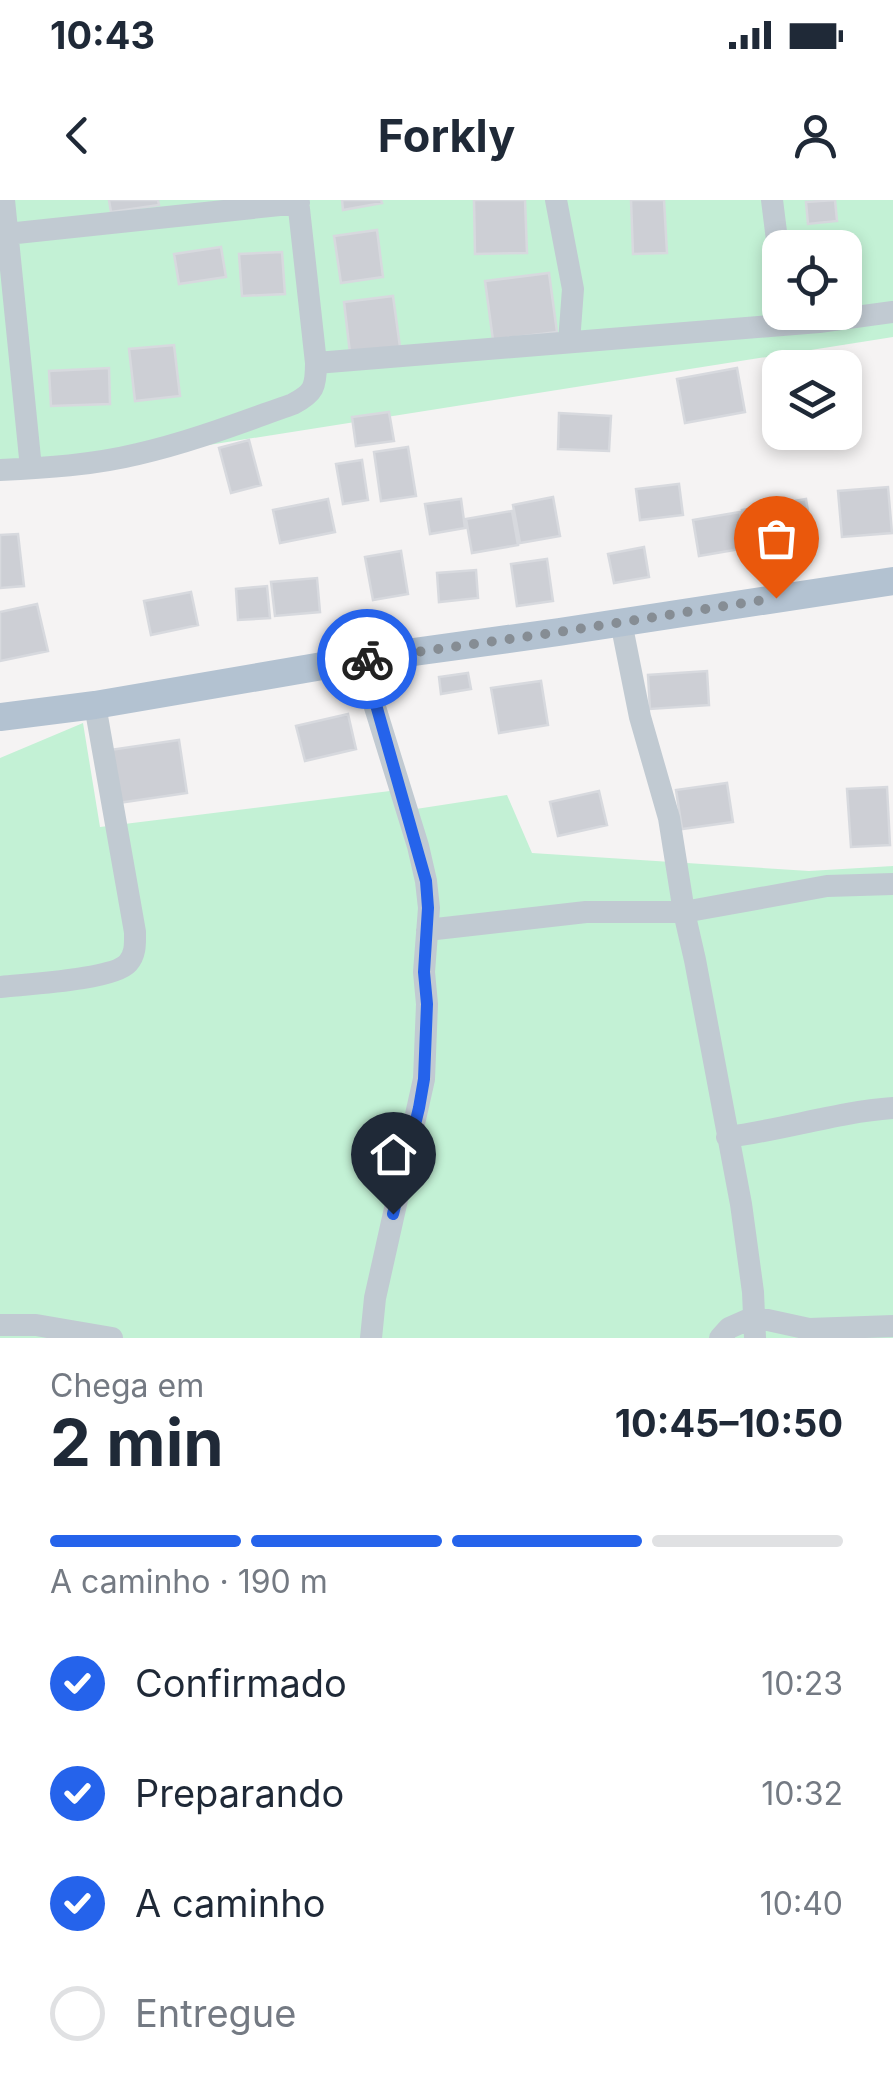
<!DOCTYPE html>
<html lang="pt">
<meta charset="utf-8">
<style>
body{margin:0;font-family:Inter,sans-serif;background:#f6f6f7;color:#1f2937;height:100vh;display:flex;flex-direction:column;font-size:38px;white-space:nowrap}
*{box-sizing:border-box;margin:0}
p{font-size:32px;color:#747a83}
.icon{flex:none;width:55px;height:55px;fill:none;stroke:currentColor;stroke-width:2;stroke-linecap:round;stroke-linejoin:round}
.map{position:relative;height:1138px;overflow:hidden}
.details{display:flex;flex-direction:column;background:#fff;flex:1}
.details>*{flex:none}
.tools{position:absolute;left:762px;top:30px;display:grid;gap:20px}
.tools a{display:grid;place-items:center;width:100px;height:100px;border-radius:20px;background:#fff;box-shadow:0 5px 15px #0003;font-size:50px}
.pin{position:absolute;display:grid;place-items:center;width:85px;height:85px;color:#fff;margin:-102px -42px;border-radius:50% 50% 50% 0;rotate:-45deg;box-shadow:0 0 10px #0007}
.pin .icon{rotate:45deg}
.courier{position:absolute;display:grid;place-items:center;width:100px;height:100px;margin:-50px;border:8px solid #2563eb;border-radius:50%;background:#fff;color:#222;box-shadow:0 2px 12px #0007}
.summary em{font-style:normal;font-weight:700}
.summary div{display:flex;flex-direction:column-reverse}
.summary{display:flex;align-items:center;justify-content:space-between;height:170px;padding:0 50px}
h1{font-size:65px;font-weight:700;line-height:75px}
.bar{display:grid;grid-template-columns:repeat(4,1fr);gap:15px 10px;align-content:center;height:120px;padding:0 50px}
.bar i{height:12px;border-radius:8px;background:#e0e1e3}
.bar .current{background:#2563eb}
.bar p{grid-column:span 4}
ol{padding:0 50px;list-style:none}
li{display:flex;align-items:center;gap:30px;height:110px}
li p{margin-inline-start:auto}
li .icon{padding:10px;border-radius:50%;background:#2563eb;color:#fff;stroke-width:4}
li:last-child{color:#747a83}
li i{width:55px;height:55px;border:5px solid #e0e1e3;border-radius:50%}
.status{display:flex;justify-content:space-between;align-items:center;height:70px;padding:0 50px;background:#fff;direction:ltr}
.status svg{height:28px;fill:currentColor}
header{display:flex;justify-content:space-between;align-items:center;height:130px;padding:0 50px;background:#fff;font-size:45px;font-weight:700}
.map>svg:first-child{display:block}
</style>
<div class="status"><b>10:43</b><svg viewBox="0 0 49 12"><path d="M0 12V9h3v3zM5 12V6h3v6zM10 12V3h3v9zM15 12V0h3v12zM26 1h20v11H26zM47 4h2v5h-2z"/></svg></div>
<header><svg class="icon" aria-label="back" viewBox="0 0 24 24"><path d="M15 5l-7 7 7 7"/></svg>Forkly<svg class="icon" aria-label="person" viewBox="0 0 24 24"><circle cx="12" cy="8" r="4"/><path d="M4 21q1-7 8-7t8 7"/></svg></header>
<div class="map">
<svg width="893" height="1138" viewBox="0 0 893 1138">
<rect width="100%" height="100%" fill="#f5f3f3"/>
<path fill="#c3f1d5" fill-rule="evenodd" d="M0,0H893V137L0,278ZM780,48H845V112H780Z
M83,523L100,627L398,590L403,611L507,595L532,653L809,671L893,666V1138H0V558Z"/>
<path fill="#cdcfd5" stroke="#d7d9de" stroke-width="2.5" d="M109,0H158L159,5L111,12Z
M342,0H381L382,3L343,10Z
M474,0H525L527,53L475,54Z
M631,0H664L667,53L633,54Z
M835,0L837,21L808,24L806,2Z
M377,30L383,77L341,83L334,36Z
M221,47L226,77L179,84L174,54Z
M282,52L285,94L242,96L239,54Z
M849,68L856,113L845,112V69Z
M549,73L557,132L493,140L485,81Z
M393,96L400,147L350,153L344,102Z
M174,145L180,196L135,201L129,149Z
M109,168L110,204L51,206L49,171Z
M737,168L745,212L685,223L677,179Z
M389,212L394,241L356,246L352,217Z
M559,213L611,216L609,251L558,249Z
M249,240L261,285L231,293L219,248Z
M408,247L416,296L381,301L374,252Z
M362,260L368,300L343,304L336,264Z
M679,284L683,315L640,320L636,289Z
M888,287L892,333L842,337L838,291Z
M553,297L560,336L520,343L513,305Z
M328,299L335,332L280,343L273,310Z
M461,299L465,328L430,334L425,304Z
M806,299L812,336L749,347L742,310Z
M512,311L518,345L472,353L466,319Z
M740,312L746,348L699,356L693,320Z
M18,334L24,386L0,388V335Z
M644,347L649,377L614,383L608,354Z
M401,351L408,394L373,400L365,357Z
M547,359L553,401L517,406L511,364Z
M476,370L478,398L439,402L437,373Z
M317,378L320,412L275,416L271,382Z
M267,386L270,418L238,420L236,389Z
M191,392L198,425L151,435L144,401Z
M37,404L48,451L0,461V412Z
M707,471L709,505L650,509L648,475Z
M468,473L471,489L441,494L439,477Z
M541,481L548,525L499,533L491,488Z
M348,514L356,549L305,561L296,526Z
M179,540L187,593L118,603L110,550Z
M727,583L733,622L682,629L676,590Z
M887,587L890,645L851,647L847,589Z
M599,591L607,625L558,636L550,602Z"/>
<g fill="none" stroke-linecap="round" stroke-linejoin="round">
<path stroke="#c1cad2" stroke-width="22" d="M4,0L31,268
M556,0L573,89L569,142
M772,0L780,64
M7,34L299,3
M316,163L819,122L893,112
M0,270C46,268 93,265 138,254C191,242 242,222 293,204C314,193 316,187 316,163L298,0
M621,422L640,517L669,618L684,712L695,760L741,1004L753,1092L755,1138
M363,459L374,504L418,646L426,681L429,708L424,772L427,804L424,879L375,1098L371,1138
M427,730L586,712H684L827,686L893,684
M0,787C26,784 113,780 128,763C136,754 135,743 135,732L95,505
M727,937C783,930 837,912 893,908
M0,1125H36L112,1138
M720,1138L729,1128L754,1117L809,1129L893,1126"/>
<path stroke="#b3c2d1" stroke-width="28" d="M0,517L95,505L363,459L559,432L893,381"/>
</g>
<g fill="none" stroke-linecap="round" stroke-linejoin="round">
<path stroke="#868d94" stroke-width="10" stroke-dasharray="0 18" d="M367,459L559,432L776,398"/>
<path stroke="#2563eb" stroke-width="12" d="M367,459H363L426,681L428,708L424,772L427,804L424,879L419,908L393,1014"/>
</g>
</svg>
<div class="tools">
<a><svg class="icon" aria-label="locate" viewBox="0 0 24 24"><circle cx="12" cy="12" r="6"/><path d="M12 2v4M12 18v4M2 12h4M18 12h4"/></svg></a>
<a><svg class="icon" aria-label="layers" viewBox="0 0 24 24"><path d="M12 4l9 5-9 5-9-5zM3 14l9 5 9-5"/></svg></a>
</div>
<div class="pin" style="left:776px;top:398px;background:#ea580c"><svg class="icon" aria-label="bag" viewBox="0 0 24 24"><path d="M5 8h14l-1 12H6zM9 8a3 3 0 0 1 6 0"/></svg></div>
<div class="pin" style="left:393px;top:1014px;background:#1f2937"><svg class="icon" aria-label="home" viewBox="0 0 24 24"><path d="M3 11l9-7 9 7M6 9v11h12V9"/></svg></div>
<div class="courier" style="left:367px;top:459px"><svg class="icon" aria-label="bike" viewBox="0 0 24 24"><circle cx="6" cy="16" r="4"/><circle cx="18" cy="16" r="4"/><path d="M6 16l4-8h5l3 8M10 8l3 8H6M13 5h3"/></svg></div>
</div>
<section class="details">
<div class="summary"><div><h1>2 min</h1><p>Chega em</p></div><em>10:45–10:50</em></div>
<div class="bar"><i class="current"></i><i class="current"></i><i class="current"></i><i></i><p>A caminho · 190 m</p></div>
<ol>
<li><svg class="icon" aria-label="check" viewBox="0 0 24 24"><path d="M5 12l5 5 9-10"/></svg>Confirmado<p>10:23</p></li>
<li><svg class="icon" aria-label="check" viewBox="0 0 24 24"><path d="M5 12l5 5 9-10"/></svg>Preparando<p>10:32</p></li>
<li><svg class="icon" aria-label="check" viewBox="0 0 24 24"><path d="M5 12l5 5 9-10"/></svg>A caminho<p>10:40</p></li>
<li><i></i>Entregue</li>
</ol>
</section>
